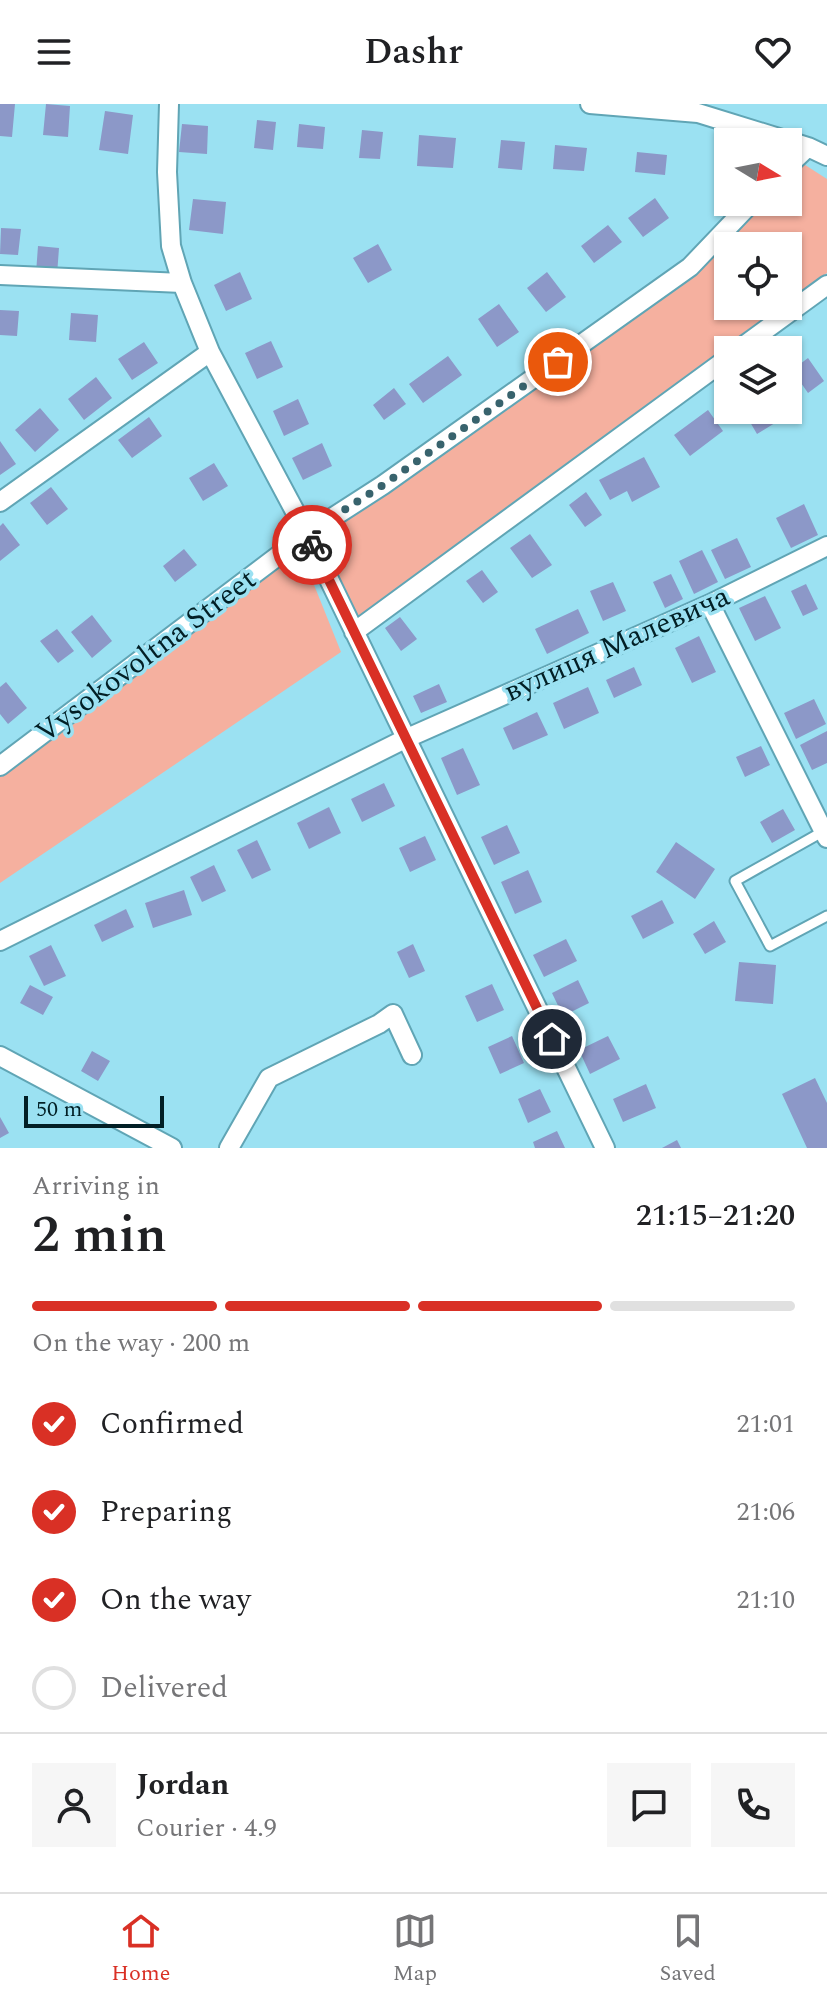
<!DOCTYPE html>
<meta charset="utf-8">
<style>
body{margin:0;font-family:Spectral,serif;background:#f6f6f6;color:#202124;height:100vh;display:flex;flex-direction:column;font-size:30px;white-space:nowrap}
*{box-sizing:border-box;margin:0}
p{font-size:26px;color:#757577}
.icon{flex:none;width:44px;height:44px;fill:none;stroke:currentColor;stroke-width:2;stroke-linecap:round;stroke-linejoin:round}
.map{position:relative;height:1044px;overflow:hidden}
.drawer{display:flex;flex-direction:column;background:#fff;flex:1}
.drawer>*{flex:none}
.needle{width:52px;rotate:100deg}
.fabs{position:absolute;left:714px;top:24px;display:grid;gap:16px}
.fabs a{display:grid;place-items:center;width:88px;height:88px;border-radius:0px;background:#fff;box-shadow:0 2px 6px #0004;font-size:40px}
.scale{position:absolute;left:24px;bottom:20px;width:140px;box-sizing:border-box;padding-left:8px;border:4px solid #021f25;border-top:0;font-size:22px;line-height:28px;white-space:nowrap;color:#021f25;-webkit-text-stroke:6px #9be1f2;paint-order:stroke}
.pin{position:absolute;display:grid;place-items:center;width:68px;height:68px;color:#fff;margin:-34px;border:4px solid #fff;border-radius:50%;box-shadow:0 2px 8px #0007}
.courier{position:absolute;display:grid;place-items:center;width:80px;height:80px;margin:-40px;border:6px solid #d93025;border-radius:50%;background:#fff;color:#222;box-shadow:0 2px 10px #0007}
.head em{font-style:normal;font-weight:600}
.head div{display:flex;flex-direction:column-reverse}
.head{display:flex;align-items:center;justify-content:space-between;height:136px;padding:0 32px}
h1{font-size:52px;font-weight:600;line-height:60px}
.bar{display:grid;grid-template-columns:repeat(4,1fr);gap:12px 8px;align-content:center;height:96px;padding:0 32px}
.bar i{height:10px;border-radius:6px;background:#e0e0e0}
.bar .active{background:#d93025}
.bar p{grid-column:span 4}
.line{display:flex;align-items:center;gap:20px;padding:0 32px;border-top:2px solid #e0e0e0}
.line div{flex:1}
.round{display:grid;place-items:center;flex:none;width:84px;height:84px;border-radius:0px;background:#f6f6f6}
ol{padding:0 32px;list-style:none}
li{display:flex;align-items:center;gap:24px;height:88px}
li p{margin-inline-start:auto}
li .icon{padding:8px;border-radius:50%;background:#d93025;color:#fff;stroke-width:4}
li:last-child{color:#757577}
li i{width:44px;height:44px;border:4px solid #e0e0e0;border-radius:50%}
header{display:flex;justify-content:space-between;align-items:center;height:104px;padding:0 32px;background:#fff;font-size:36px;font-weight:600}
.menu{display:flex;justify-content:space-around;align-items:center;height:112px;border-top:2px solid #e0e0e0;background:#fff;font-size:22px;color:#757577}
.menu a{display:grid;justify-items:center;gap:4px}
.menu .active{color:#d93025}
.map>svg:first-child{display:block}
</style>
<header><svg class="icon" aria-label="menu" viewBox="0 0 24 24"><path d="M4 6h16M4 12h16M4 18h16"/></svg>Dashr<svg class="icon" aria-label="heart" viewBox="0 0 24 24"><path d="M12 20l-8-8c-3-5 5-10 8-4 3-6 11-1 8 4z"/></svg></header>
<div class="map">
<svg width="827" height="1044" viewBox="0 0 827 1044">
<rect width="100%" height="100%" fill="#9be1f2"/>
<path fill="#f5b09f" d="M802,59L827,75V169L788,198V142H728V202H783L356,515L320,431L695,169L764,98H788V73Z
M300,446L341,548L0,779V671Z"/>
<path fill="#8c98c8" d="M0,0H15L12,33L0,32Z
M46,0L70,2L68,33L43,31Z
M105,7L133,11L128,50L99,46Z
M257,16L276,18L273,46L254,44Z
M182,20L208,22L207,50L179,48Z
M299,20L325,23L323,45L297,43Z
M362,26L383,28L380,55L359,54Z
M419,31L456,34L453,64L417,62Z
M501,36L525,38L522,66L498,64Z
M555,41L587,44L584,67L553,65Z
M637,48L667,51L665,71L635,68Z
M655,94L669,114L643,133L628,114Z
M193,95L226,98L223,130L189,126Z
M608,121L622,138L594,159L581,142Z
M1,124L21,125L18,151L0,150Z
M378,140L392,166L368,179L353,154Z
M38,142L59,144L57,171L36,169Z
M240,168L252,195L226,207L214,181Z
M547,168L566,193L546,208L527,184Z
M499,200L519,228L497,243L478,215Z
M0,206L19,207L17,232L0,231Z
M71,209L98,211L96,238L69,236Z
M271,237L283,263L257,275L245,249Z
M144,238L158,259L132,276L118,255Z
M448,252L462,271L423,299L409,280Z
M808,254L824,277L808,289L792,266Z
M96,273L112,294L84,316L68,295Z
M394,284L406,300L384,316L373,301Z
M298,295L309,320L284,332L273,307Z
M40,304L59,326L35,348L15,326Z
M708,306L723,327L690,352L674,331Z
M743,306H778L783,314L757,330Z
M149,313L162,332L132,354L118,336Z
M0,337L16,360L0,371Z
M322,339L332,362L303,376L292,354Z
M644,353L660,383L632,398L627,387L610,396L599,376Z
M214,359L228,382L203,397L189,374Z
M51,383L68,405L47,421L30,399Z
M586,388L602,411L585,423L569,401Z
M804,400L818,431L791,444L776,414Z
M3,419L20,441L0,457V422Z
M530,430L552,461L532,474L510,444Z
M737,434L751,463L725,475L711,446Z
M184,445L197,461L175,478L163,462Z
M702,446L718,478L694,490L679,457Z
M482,466L498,488L483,499L466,477Z
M671,470L683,495L665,504L653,478Z
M613,478L626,507L603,517L590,487Z
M806,480L818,505L803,512L791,487Z
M765,492L781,524L755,537L739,504Z
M578,505L589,529L547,550L535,525Z
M92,511L112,537L92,554L71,528Z
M400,513L417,535L401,547L385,524Z
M57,525L74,547L58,559L40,537Z
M699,532L716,568L692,579L675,544Z
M634,563L642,581L614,594L606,576Z
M6,578L27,604L8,620L0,610V583Z
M439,580L447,598L421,609L413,592Z
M588,583L599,609L564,625L553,599Z
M814,595L826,620L796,635L784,609Z
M537,608L548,631L513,646L503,624Z
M827,627V659L812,666L800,641Z
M761,642L770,661L745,673L736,653Z
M463,644L480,681L457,691L441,654Z
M384,679L395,702L362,718L351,695Z
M329,703L341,729L309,745L297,719Z
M783,705L795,726L772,739L760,718Z
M507,721L520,749L494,761L481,733Z
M425,732L436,756L410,768L399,744Z
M257,736L271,766L252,775L237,746Z
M676,738L715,765L695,795L656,768Z
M214,761L226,787L202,798L190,773Z
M528,766L542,798L515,810L501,778Z
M184,786L192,811L153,824L145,799Z
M662,796L674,819L643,835L631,812Z
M126,805L134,823L102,838L94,821Z
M714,817L726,838L705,850L693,830Z
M566,835L577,857L544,873L533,851Z
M413,840L425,867L409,874L397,848Z
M51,841L66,872L44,882L29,852Z
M739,858L776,861L773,900L735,897Z
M578,876L589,899L563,912L552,889Z
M492,880L504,906L477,918L465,892Z
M30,881L53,893L43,911L20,899Z
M512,932L524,959L500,970L488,943Z
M608,932L620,955L590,970L579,946Z
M92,947L110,957L98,977L81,967Z
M815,974L827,999V1044H807L782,990Z
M646,980L656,1004L623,1018L613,995Z
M540,985L551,1008L528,1019L518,995Z
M0,1013L9,1029L0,1034Z
M557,1027L565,1044H535L533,1038Z
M677,1036L681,1044H662Z"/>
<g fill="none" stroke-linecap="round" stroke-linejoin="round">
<g stroke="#60a5b5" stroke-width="13">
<path id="lane" d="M824,727L735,777L770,842L827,812"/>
</g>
<g stroke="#60a5b5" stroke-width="22">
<path id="street" d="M169,0L167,68L171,142L182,179L210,248L307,430L605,1044
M590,0L698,9L808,43L827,52
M788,62L808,43
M0,171L182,179
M738,246L827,181
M0,398L210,248
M710,500L827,734
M354,528L728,254
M0,662L307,430L383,381L690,163L752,98
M0,837L405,635L710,500L827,442
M0,952L172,1044
M229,1044L269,974L379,920L393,910L412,951"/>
</g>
<use href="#lane" stroke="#fff" stroke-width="9"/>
<use href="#street" stroke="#fff" stroke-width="18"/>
</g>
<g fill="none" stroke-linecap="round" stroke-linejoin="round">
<path stroke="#38636d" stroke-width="8" stroke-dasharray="0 14.4" d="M312,441L307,430L383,381L558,258"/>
<path stroke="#d93025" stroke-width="10" d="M312,441L552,935"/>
</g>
<g text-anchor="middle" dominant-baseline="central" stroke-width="7" stroke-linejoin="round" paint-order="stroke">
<g font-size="30" fill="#021f25" stroke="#9be1f2">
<text transform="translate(617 540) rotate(-24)">вулиця Малевича</text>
<text transform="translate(146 552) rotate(-37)">Vysokovoltna Street</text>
</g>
</g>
</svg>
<div class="fabs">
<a><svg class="needle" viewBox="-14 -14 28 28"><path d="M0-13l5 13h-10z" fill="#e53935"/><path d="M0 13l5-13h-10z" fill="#757577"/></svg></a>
<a><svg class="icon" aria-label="locate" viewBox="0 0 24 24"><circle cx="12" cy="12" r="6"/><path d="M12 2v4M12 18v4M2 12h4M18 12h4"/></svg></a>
<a><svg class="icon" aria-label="layers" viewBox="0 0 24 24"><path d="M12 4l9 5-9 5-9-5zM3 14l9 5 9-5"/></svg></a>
</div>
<div class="scale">50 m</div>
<div class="pin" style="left:558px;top:258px;background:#ea580c"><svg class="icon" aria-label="bag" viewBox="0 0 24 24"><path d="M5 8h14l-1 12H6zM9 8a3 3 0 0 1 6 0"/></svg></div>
<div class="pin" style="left:552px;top:935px;background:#1f2937"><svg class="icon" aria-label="home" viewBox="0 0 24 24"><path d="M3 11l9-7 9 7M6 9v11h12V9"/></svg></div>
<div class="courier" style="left:312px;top:441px"><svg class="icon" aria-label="bike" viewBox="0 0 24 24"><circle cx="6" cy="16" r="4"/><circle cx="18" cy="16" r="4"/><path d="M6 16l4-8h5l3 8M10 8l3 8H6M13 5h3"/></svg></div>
</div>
<section class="drawer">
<div class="head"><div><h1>2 min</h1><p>Arriving in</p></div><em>21:15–21:20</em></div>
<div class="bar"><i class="active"></i><i class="active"></i><i class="active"></i><i></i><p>On the way · 200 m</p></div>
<ol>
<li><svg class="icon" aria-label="check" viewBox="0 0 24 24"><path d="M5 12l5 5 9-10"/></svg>Confirmed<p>21:01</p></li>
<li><svg class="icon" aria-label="check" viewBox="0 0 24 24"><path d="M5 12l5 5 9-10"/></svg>Preparing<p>21:06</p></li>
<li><svg class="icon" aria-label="check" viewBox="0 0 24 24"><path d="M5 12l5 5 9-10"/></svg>On the way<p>21:10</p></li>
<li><i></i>Delivered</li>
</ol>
<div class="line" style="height:144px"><a class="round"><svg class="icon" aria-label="person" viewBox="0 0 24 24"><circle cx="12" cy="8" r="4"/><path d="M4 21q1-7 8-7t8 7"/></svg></a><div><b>Jordan</b><p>Courier · 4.9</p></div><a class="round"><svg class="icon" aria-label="chat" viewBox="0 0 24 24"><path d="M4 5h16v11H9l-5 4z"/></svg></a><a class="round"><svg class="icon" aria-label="phone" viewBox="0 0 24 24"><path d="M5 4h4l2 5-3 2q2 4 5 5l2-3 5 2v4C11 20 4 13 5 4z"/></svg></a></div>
</section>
<nav class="menu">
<a class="active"><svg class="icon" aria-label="home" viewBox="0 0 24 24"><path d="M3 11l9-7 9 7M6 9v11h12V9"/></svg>Home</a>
<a><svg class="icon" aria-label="map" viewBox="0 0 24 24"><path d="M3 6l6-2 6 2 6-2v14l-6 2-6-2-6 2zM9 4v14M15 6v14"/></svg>Map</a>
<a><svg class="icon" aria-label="saved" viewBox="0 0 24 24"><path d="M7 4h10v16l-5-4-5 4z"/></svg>Saved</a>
</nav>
